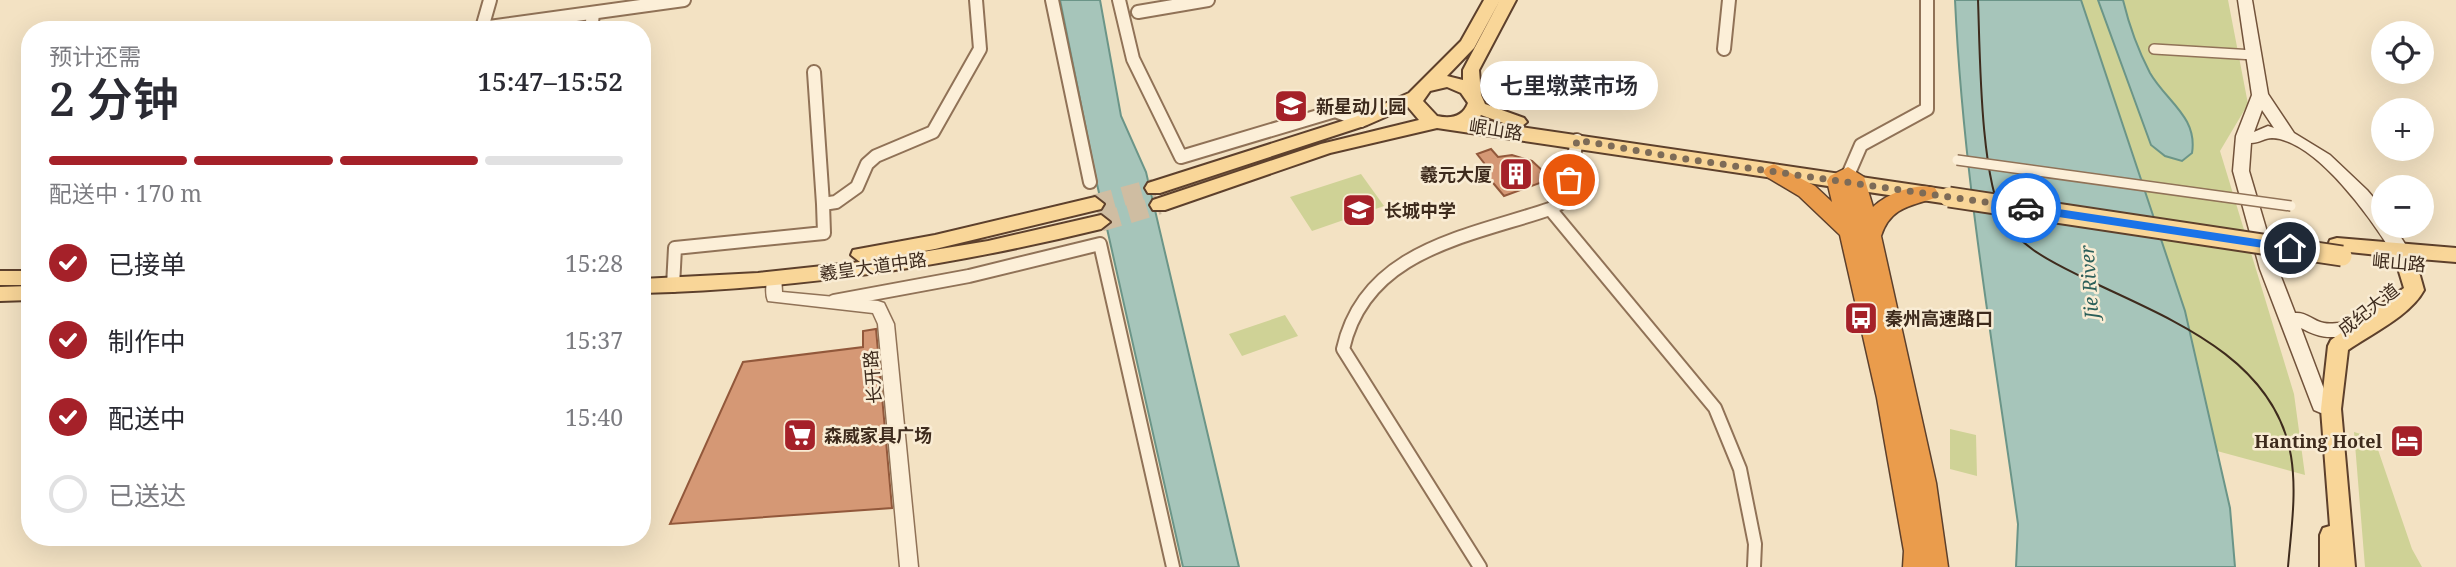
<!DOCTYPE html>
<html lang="zh">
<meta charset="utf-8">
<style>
body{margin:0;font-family:"Noto Serif","Noto Sans SC",serif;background:#f2f2f3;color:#2b2b33;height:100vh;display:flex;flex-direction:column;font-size:26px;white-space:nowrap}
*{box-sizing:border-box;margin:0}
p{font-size:23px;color:#7c7c81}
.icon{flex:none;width:38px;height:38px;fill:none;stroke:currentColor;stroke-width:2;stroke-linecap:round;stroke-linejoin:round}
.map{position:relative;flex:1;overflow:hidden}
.side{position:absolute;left:21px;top:21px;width:630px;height:525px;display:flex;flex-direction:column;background:#fff;border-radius:28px;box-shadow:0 7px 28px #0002}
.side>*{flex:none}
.fabs{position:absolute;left:2371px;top:21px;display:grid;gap:14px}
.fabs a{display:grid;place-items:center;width:63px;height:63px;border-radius:50%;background:#fff;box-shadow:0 7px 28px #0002;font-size:35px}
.pin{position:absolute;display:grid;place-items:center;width:60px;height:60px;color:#fff;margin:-30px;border:4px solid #fff;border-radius:50%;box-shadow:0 2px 7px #0007}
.courier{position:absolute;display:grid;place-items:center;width:70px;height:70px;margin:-35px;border:5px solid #1a73e8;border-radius:50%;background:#fff;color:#222;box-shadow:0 2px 9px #0007}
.bubble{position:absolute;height:49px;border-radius:24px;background:#fff;box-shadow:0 7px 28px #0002;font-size:23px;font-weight:600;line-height:49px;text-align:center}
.summary em{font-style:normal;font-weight:600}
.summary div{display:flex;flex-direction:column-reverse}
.summary{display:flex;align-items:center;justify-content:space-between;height:119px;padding:0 28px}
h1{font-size:46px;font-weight:600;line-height:52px}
.bar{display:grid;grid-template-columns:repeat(4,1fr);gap:10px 7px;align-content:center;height:84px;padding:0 28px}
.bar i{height:9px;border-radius:5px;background:#e1e1e2}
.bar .on{background:#a52129}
.bar p{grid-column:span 4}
ol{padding:0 28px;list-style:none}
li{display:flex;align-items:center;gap:21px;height:77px}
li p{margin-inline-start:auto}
li .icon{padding:7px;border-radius:50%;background:#a52129;color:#fff;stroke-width:4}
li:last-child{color:#7c7c81}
li i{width:38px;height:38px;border:4px solid #e1e1e2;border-radius:50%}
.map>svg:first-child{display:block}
</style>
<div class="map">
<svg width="2456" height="567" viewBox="0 0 2456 567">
<rect width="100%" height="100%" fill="#f3e2c3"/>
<path fill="#cfd296" d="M2081,0H2228L2248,104L2220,151L2294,394L2305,475L2217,451L2185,311Z
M1361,174L1384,206L1312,231L1290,197Z
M1285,315L1298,336L1242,356L1229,334Z
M1950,429L1976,435L1977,476L1950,469Z
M2354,432L2374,438L2412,549L2422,567H2365Z"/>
<path fill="#a6c5ba" stroke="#6b9588" stroke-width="2" d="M1060,0H1100L1121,116L1146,172L1239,567H1183L1097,184Z
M1955,0H2081L2185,311L2230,508L2235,567H2016L2018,524C1994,350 1963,176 1955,0Z
M2098,0H2123C2129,25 2138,50 2150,73C2166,101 2198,117 2192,153L2182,161L2165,156L2151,145Z"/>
<path fill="#d59875" stroke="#92583b" stroke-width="2" d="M1491,149L1498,157L1512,155L1532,161L1544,172L1548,180L1504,196L1488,177L1484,163L1477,154Z
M876,329L892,508L670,524L743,362L863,347V331Z"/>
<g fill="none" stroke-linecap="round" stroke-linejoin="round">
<path stroke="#cfbda2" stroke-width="19" stroke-dasharray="19 10" stroke-linecap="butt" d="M1095,204L1154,188
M1101,222L1159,205"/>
<g stroke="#907257" stroke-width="12">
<path id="pedestrian" d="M2154,49L2254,55"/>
</g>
<g stroke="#907257" stroke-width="16">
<path id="minor" d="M490,0L482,28L684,0
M1052,0L1090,182
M1119,0L1133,59L1181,157L1335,111L1361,121
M1138,12L1208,0
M591,30L593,14
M1724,49L1729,0
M814,72L823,204
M1848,175L1861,145L1927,109V0
M1550,209L1715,408L1740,469L1755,544L1754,567
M673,286L675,248L824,233L823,204L836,202L857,187L867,164L876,156L933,132L980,49L976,0
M834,301L969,276L1100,244L1173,567
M1480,567L1343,349C1365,250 1467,237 1550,209L1566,200L1577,140"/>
</g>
<g stroke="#907257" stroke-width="3">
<path id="tertiary" d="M775,273L781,275L782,292L878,301L884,303L894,324L918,567H900L878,324L873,313L768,301C765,294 766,282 769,275Z"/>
</g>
<g stroke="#72533b" stroke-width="3">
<path id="secondary" d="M2238,0H2252L2268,94L2294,133L2330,155L2367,190L2384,210V226H2394L2410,252L2407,257H2395C2374,222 2317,140 2272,138C2265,138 2259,143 2251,143L2249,171L2278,269L2295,313C2307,312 2313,321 2324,323C2333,325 2340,321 2349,324L2352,329L2349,334C2330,340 2318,337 2301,328L2330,405L2328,410L2321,413L2314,410L2312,405L2260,269L2233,171L2236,136L2252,95ZM2262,110L2274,128L2268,126L2254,132Z"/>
</g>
<g stroke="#5d402c" stroke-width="4">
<path id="primary" d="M1484,0H1500L1474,48L1447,76L1463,80V70L1500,0H1516L1479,70L1481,95L1485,104L1524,118L1527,122L1521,127L1949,190L1958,197L1949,204L1437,128L1330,153L1165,210H1153L1150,205L1153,200L1321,144L1419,120L1408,107L1367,125L1160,193H1148L1145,188L1148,183L1355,117L1409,93L1461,41ZM1447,87L1461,93L1468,103C1463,117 1451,119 1437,116L1423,101L1430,91ZM1481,115L1509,125L1477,120Z
M1095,197L1104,204L1101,209L935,249L863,262L988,241L1101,215L1110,222L1101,229C950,266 798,289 642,293V279L758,273L860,262L851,255L853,250L935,235Z
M2337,238L2456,248V262L2408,258L2417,265L2424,290C2410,316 2371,334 2348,350L2341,409L2355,567H2320V535L2323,528L2330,526L2321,409L2328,346L2331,340L2404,288L2397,265L2407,258L2330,250L2328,245L2330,240Z
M0,271H30V285H0Z
M30,286V300L0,301V287Z"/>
</g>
<g stroke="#5d402c" stroke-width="3">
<path id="motorway" d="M1774,164L1815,186L1832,202L1827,181L1830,176L1848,167L1864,177L1873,207C1886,194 1916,182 1935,188L1938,193L1935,198C1909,206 1890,208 1881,236L1936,483L1948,567H1903L1904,551L1877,398L1840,235L1799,196L1767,177L1763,172L1767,167Z"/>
</g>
<use href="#pedestrian" stroke="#fcefd8" stroke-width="9"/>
<use href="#minor" stroke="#fcefd8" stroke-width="12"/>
<use href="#tertiary" fill="#fcefd8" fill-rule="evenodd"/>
<use href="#secondary" fill="#fcefd8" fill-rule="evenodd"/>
<use href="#primary" fill="#f9d698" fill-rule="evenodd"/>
<use href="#motorway" fill="#ea9c4c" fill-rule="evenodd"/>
<path stroke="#3e2b1d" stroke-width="2" d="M1978,0C1980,51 1980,178 2004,219C2020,248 2056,264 2084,278C2164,317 2274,355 2291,456C2297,493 2291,531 2288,567"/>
<g stroke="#907257" stroke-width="12" stroke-linecap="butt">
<path id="pedestrian-bridge" d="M1957,160L2291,206"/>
</g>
<g stroke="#5d402c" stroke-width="23" stroke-linecap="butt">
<path id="primary-bridge" d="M1949,197L2342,256"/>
</g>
<use href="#pedestrian-bridge" stroke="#fcefd8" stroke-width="9"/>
<use href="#primary-bridge" stroke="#f9d698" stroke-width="19"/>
</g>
<path fill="#1a73e8" d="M2026,204L2290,244L2295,248L2290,252L2026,212L2021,208Z"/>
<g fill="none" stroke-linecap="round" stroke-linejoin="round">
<path stroke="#7d6b57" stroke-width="7" stroke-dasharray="0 12.6" d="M1569,180L1577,140L1679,158L2026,208"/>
</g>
<defs>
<g id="school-square" transform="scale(1.75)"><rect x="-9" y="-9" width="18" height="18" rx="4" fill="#a52129" stroke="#f9ecd4"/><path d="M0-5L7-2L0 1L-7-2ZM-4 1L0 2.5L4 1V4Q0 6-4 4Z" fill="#fff"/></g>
<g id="building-square" transform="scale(1.75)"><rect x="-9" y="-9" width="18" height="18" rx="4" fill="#a52129" stroke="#f9ecd4"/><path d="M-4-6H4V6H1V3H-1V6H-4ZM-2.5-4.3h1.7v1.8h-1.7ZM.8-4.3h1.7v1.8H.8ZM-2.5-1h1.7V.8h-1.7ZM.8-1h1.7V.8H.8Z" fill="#fff"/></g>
<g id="bus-square" transform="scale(1.75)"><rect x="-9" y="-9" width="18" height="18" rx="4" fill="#a52129" stroke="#f9ecd4"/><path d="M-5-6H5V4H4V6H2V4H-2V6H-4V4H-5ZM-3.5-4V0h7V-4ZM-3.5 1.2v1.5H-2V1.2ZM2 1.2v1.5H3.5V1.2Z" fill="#fff"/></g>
<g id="supermarket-square" transform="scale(1.75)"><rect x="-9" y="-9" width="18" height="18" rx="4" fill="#a52129" stroke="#f9ecd4"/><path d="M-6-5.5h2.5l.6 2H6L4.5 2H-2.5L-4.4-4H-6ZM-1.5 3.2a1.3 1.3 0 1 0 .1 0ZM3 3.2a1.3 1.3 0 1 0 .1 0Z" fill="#fff"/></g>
<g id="hotel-square" transform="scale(1.75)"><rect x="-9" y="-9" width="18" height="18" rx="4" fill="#a52129" stroke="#f9ecd4"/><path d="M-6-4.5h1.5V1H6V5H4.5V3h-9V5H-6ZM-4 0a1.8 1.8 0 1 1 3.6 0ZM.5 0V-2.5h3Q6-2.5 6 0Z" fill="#fff"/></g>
</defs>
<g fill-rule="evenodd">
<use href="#school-square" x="1291" y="106"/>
<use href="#building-square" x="1516" y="174"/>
<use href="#school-square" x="1359" y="210"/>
<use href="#bus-square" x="1861" y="318"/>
<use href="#supermarket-square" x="800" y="435"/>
<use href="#hotel-square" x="2407" y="441"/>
</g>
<g text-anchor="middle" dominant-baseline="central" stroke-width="5" stroke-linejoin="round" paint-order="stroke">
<g font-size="18" font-weight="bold" fill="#3e2b1d" stroke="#f9ecd4" text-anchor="start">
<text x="1316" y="106">新星动儿园</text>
<text x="1492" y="174" text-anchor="end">羲元大厦</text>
<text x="1384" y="210">长城中学</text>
<text x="1885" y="318">秦州高速路口</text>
<text x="824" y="435">森威家具广场</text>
<text x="2382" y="441" text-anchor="end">Hanting Hotel</text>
</g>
<g font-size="18" fill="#3e2b1d" stroke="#f9ecd4">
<text transform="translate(1496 129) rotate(9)">岷山路</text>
<text transform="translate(2399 262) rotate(5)">岷山路</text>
<text transform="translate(873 266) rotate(-8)">羲皇大道中路</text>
<text transform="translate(2368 309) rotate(-38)">成纪大道</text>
<text transform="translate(872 377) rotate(-95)">长开路</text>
</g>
<g font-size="19" font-style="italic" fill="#2b5f59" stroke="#f9ecd4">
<text transform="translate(2089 282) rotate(-94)">Jie River</text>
</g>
</g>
</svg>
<div class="fabs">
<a><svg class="icon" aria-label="locate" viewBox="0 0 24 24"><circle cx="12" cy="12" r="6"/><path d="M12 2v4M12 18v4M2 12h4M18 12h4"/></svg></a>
<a>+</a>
<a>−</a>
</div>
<div class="pin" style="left:1569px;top:180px;background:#ea580c"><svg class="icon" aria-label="bag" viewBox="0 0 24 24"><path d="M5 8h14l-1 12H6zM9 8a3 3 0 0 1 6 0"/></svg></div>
<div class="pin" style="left:2290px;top:248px;background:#1f2937"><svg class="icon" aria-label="home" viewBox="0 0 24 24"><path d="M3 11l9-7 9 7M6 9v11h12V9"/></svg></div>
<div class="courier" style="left:2026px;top:208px"><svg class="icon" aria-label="car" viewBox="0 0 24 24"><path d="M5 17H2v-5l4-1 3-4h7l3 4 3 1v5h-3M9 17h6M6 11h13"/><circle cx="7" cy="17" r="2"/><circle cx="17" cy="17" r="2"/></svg></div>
<div class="bubble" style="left:1480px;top:61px;width:178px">七里墩菜市场</div>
<section class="side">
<div class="summary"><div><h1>2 分钟</h1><p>预计还需</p></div><em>15:47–15:52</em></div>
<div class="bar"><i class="on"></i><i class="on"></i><i class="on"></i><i></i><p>配送中 · 170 m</p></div>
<ol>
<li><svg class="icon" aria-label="check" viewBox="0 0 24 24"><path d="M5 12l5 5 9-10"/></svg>已接单<p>15:28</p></li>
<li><svg class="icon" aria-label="check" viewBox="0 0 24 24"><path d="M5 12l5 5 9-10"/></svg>制作中<p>15:37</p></li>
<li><svg class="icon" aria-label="check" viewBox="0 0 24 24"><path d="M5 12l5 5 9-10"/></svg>配送中<p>15:40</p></li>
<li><i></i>已送达</li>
</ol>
</section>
</div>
